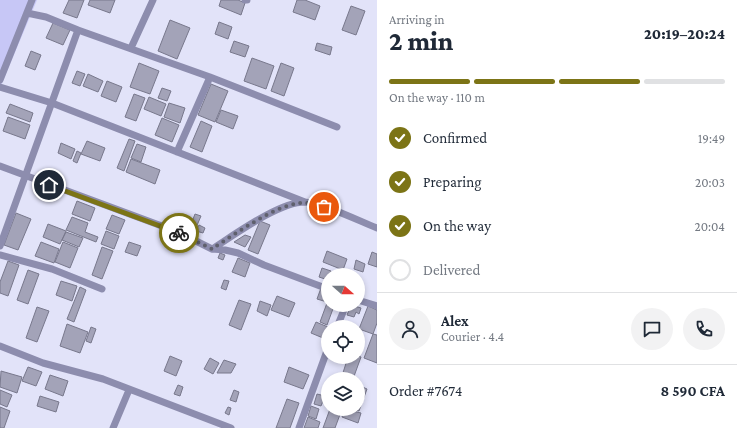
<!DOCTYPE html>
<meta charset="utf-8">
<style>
body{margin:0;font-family:"Crimson Pro",serif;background:#f2f2f3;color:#1f2937;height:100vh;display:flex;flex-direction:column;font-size:15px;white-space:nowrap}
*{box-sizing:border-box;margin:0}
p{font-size:13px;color:#747a83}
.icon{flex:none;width:22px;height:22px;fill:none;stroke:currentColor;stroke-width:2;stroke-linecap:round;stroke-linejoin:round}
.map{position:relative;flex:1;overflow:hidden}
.side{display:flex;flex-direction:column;background:#fff;width:360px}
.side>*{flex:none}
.needle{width:26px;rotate:111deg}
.controls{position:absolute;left:321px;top:268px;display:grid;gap:8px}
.controls a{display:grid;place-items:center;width:44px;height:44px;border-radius:50%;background:#fff;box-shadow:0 2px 6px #0003;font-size:20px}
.pin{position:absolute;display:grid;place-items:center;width:34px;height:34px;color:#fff;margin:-17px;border:2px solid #fff;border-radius:50%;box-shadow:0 1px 4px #0007}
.courier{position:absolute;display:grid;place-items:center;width:40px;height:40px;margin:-20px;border:3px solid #7c7416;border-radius:50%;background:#fff;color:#222;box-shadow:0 1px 5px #0007}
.headline em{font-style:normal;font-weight:800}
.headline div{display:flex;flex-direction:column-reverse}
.headline{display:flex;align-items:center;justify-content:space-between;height:68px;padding:0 12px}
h1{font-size:26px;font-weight:800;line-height:30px}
.bar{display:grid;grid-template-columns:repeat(4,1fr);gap:6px 4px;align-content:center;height:48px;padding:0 12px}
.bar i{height:5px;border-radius:3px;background:#e0e1e3}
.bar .current{background:#7c7416}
.bar p{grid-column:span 4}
.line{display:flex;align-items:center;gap:10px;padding:0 12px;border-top:1px solid #e0e1e3}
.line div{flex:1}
.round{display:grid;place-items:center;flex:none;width:42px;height:42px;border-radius:21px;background:#f2f2f3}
ol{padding:0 12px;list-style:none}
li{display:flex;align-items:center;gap:12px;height:44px}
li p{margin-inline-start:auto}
li .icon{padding:4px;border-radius:50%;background:#7c7416;color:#fff;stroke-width:4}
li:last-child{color:#747a83}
li i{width:22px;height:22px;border:2px solid #e0e1e3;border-radius:50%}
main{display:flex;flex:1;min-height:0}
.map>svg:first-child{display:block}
</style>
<main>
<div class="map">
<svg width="377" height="428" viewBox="0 0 377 428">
<rect width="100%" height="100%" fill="#e2e3f9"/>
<path fill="#c7c7f6" d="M0,0H37L0,88Z"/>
<path fill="#a3a3b8" stroke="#78788c" d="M69,0H84L77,18L63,13Z
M90,0H115L110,13L88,5Z
M221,0H238L245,3L241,15L219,6Z
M297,0H305L320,6L315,20L293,12Z
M351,6L365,11L356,35L342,30Z
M170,20L190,28L177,59L158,51Z
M219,22L232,27L228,39L215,34Z
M53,23L70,30L63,45L46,38Z
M234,41L249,46L245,57L230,52Z
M317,43L332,47L330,55L315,50Z
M31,51L41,55L35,70L25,66Z
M252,58L274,66L266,89L244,81Z
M139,63L159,71L150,94L130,87Z
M281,63L294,68L284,96L271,91Z
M77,71L85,74L80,86L72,83Z
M88,74L103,81L98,92L83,86Z
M107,81L122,87L116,102L101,96Z
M211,84L228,91L215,122L198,115Z
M162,88L171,91L167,101L158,98Z
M134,94L145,98L136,121L125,117Z
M149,97L166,104L161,116L144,109Z
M169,103L185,108L180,123L164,117Z
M10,104L33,113L30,122L6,113Z
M221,110L238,116L233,129L216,122Z
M8,117L30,125L25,139L3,131Z
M162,118L179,125L172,142L155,135Z
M201,121L212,126L202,152L190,147Z
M129,139L135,141L124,171L117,168Z
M87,141L105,148L100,161L81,154Z
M61,143L75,149L71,159L58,153Z
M137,144L146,147L141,162L131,158Z
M77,151L81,153L77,163L73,161Z
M131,159L160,170L155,184L126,172Z
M77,201L95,208L90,221L72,214Z
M16,213L31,219L18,250L4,245Z
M195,214L201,216L195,230L190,227Z
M112,215L125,220L119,234L106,229Z
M72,217L88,223L85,232L98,237L96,242L66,230Z
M260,221L270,225L258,254L248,250Z
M48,224L66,231L60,244L43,237Z
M199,225L205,228L203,233L196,231Z
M106,231L119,236L114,249L101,244Z
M66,232L83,238L79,247L62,240Z
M245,235L251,237L245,247L234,242Z
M41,242L59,249L54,263L35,256Z
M63,242L78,248L70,268L55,262Z
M129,242L141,246L137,256L125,252Z
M102,247L113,251L102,279L92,275Z
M327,251L347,259L343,270L323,262Z
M372,252L377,254V267L368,264Z
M220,253L225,255L223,260L218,258Z
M238,258L250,263L245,277L232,272Z
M356,260L365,264L363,272L354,269Z
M8,261L19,265L8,296L0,293V282Z
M322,268L331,271L330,275H328V280L319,277Z
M28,270L39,274L28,304L17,300Z
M224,280L229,281L226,290L221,288Z
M61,281L77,286L72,301L56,295Z
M80,287L86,290L74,322L67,319Z
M321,288L328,291L327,302L317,299Z
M277,296L295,303L289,317L271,310Z
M239,300L251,304L241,330L229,325Z
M260,301L271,305L267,316L257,311Z
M327,303L334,306L327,325L320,322Z
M351,305L361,308L359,314L356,312L354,317L347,315Z
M368,306L377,310V323L373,334L359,329Z
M37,307L49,311L37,342L26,338Z
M316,322L328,327L323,338L311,333Z
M67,324L88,332L80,353L60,346Z
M91,327L96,329L91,343L86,341Z
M373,334L377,335V363L364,358Z
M170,356L182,361L176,376L164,371Z
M358,356L361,357L353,379H341L348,357Z
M210,358L219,363L213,374L204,369Z
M224,360L236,364L231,373H217Z
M28,367L42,372L36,386L22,381Z
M289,367L309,375L303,389L284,382Z
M1,371L22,377L17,393L0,387Z
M50,375L68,381L63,396L45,389Z
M178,385L183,387L180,396L174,394Z
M358,385L367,389L359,411L354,409H358Z
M0,390L12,395L7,407L0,404Z
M234,390L239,392L236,402L230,400Z
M317,394L325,396L321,406L314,404Z
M40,396L59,402L56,412L37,406Z
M287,399L299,403L290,428H276Z
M311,406L319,409L316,419L308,416Z
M0,407L10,411L4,428H0Z
M228,407L231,408L229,415L225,413Z
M330,409H342L335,428H323Z
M345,409L361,413L358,423L342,417Z
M308,417L320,422L318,428H304Z"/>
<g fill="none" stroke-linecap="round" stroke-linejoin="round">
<path stroke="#8d8dae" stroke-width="7" d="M245,0H247
M27,13L46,17L78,30
M131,48L153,0
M0,80L32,0
M0,87L52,103L305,202
M177,152L210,77
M0,166L178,232L212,249L225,250L238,253L264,265L328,289
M0,246L78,30L210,77L337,127
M212,249C234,235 279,202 305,202C323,203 359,221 377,228
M0,255L52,269L102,289
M358,300L377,306
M337,327L346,305
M0,346L43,363L103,379L231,428
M113,428L129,390
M299,428L328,348"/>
</g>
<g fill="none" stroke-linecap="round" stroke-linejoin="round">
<path stroke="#5f606d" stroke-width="4" stroke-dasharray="0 7.2" d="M179,233L212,249C232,236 282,200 306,203C312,203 318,206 324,207"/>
<path stroke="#7c7416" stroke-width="5" d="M49,185L179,233"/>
</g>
</svg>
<div class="controls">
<a><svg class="needle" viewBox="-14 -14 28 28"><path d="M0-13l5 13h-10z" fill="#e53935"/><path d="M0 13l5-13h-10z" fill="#747a83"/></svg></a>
<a><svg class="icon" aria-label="locate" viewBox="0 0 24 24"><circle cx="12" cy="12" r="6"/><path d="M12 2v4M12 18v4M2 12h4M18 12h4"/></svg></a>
<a><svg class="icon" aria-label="layers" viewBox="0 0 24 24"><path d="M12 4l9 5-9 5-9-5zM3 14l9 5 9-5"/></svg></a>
</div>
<div class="pin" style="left:324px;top:207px;background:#ea580c"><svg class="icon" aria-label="bag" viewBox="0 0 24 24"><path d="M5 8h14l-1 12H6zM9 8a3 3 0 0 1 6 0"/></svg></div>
<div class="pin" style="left:49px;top:185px;background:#1f2937"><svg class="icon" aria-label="home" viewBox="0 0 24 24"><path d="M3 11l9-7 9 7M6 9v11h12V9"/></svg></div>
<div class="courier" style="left:179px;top:233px"><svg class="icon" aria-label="bike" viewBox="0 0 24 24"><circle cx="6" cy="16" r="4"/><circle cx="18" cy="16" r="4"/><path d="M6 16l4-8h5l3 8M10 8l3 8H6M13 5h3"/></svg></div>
</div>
<section class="side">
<div class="headline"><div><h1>2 min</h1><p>Arriving in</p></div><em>20:19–20:24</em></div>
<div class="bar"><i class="current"></i><i class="current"></i><i class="current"></i><i></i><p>On the way · 110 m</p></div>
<ol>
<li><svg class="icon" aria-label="check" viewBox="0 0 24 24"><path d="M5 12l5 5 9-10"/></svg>Confirmed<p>19:49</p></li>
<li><svg class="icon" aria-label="check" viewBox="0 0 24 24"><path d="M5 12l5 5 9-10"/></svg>Preparing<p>20:03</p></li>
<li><svg class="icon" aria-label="check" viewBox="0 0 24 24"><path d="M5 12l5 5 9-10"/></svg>On the way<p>20:04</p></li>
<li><i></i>Delivered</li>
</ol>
<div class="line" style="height:72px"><a class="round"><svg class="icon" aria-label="person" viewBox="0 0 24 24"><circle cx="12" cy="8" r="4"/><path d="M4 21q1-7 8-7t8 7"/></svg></a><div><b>Alex</b><p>Courier · 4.4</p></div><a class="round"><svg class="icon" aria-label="chat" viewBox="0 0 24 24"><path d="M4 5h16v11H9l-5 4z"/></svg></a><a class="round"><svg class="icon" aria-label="phone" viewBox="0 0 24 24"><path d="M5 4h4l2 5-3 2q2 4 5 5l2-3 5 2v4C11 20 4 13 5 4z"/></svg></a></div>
<div class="line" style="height:52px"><div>Order #7674</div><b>8 590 CFA</b></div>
</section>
</main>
